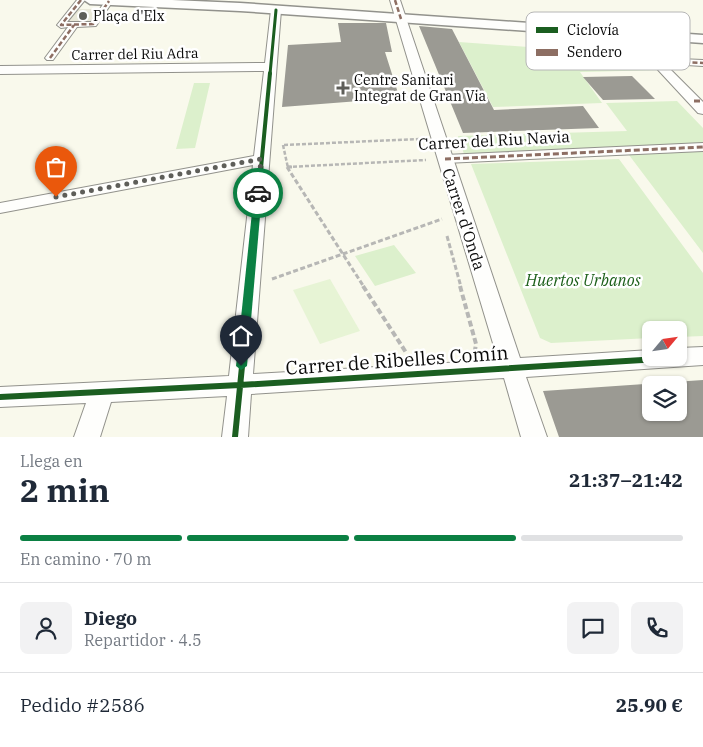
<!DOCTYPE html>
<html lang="es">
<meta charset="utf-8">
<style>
body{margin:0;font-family:"IBM Plex Serif",serif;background:#f2f2f3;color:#1f2937;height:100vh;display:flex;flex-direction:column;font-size:19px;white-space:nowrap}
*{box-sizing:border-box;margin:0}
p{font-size:16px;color:#747a83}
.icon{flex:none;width:28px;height:28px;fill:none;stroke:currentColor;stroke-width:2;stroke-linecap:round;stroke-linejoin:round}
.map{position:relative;height:437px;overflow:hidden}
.drawer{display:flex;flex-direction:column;background:#fff;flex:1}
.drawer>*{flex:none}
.needle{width:32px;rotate:61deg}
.buttons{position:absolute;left:642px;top:321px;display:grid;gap:10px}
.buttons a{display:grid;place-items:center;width:45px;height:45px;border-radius:8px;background:#fff;box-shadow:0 1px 4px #0004;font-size:25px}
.pin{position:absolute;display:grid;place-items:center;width:42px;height:42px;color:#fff;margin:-51px -21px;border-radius:50% 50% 50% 0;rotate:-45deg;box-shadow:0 0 5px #0007}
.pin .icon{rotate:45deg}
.courier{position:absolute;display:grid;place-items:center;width:50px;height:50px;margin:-25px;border:4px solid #0b8043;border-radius:50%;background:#fff;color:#222;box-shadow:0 1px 6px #0007}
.head em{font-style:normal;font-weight:700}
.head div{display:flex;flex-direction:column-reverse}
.head{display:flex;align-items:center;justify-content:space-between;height:85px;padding:0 20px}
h1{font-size:32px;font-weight:700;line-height:38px}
.bar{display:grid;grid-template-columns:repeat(4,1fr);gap:8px 5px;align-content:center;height:60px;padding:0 20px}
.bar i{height:6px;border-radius:4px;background:#e0e1e3}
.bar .on{background:#0b8043}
.bar p{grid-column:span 4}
.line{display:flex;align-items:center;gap:12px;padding:0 20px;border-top:1px solid #e0e1e3}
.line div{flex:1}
.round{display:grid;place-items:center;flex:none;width:52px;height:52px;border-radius:8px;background:#f2f2f3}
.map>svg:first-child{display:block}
</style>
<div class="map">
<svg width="703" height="437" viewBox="0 0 703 437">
<rect width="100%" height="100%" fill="#f9f9ec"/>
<path fill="#dcf0cc" d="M459,42L651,56L665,70L580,72L602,103L493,107Z
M194,83H210L195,148L176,149Z
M677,101L703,128V253L629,155L466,160L458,136L627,131L606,103Z
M619,159L703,273V336L679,337V330H651V338L551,343L540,338L471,164Z
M394,245L416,273L375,286L355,256Z"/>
<path fill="#e7f4d5" d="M330,279L360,331L320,344L293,290Z"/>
<path fill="#e9e8d8" d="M77,9H100L90,23H66Z"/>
<path fill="#9b9a93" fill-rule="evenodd" d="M338,23H386L392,52H385L398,93L371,94L372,100L282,107L288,45L341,42Z
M419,26L452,29L494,110L583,106L599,128L463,133Z
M632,76L655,99L603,100L583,77Z
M703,380V437H559L543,391ZM651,385H679V412H651Z"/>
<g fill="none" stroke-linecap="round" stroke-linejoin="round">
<g stroke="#92928c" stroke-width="2">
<path id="pedestrian" d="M77,0H85L67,22H91L106,0L113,1L96,26L77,27L53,60H47L45,58L68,27L61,28L57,25Z
M655,58L703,60V66L652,63V59Z
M703,143V151L445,163L439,159L445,155Z"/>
</g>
<g stroke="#92928c" stroke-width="2">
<path id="minor" d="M390,0H400L520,358L651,350V358H679V348L703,347V365L526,377L547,437H521L504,378L251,394L248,437H222L227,396L111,402L100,437H74L86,403L0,407V387L229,376L253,165L0,213V203L254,156L264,71L0,74V66L265,63L271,10L276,7L281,10L253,374L498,360Z
M624,31L628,32L655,54L703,102V114L698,113L647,58L620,36L619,34Z"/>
</g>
<g stroke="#92928c" stroke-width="3">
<path id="tertiary" d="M84,0H172L240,3L703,35V43L240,11L90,4Z"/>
</g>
<path stroke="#b7b7b5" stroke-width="2.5" stroke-dasharray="4 2" stroke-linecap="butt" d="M283,145L288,168
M284,145L419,139L420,141
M287,167L426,160"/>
<path stroke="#b7b7b5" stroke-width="3" stroke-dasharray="5 2.5" stroke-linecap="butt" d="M287,167L364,287
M287,167H293
M447,236L461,287
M272,279L442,219"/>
<path stroke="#b7b7b5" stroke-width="4" stroke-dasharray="6 3" stroke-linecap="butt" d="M363,286L407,354
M460,286L476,344L475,350"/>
<use href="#pedestrian" fill="#fefefc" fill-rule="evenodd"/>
<use href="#minor" fill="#fefefc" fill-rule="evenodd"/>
<use href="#tertiary" fill="#fefefc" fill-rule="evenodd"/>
<path stroke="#8d6e63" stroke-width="2.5" stroke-dasharray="5 2.5" stroke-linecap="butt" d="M81,0L61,25L93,24L109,1
M395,0L401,19
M50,58L74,25
M655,61L703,63"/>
<path stroke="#8d6e63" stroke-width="3" stroke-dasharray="6 3" stroke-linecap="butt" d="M694,101H703
M445,159L703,147"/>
<g stroke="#fff" stroke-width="5">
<path id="cycleway-far3" d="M270,74L276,10"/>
</g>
<g stroke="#fff" stroke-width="6">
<path id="cycleway-far2" d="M261,168L270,73"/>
</g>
<g stroke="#fff" stroke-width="8">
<path id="cycleway-far1" d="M249,287L261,167"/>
</g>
<g stroke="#fff" stroke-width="9">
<path id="cycleway" d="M0,397L240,385L675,358
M235,437L250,286"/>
</g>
<use href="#cycleway-far3" stroke="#1b5e20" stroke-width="3"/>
<use href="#cycleway-far2" stroke="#1b5e20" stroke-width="4"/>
<use href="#cycleway-far1" stroke="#1b5e20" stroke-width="5"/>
<use href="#cycleway" stroke="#1b5e20" stroke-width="6"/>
</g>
<path fill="#0b8043" d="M258,191L262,193L247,366L241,370L236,366L254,193Z"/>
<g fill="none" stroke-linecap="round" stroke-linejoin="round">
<path stroke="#5e5e59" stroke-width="5" stroke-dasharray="0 9" d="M56,197L261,159L258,193"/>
</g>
<g fill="#5e5e59" stroke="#fff" stroke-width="2">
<circle cx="83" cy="16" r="5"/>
<path d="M340.5 80.5h5v5h5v5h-5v5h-5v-5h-5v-5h5z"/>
</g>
<g text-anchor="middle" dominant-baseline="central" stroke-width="5" stroke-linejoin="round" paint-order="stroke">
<g font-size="14" fill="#0a0a0a" stroke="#fff" text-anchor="start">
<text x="93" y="16">Plaça d'Elx</text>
<text x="354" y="80">Centre Sanitari<tspan x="354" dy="16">Integrat de Gran Via</tspan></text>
</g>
<g font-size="14" fill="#0a0a0a" stroke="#fff">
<text transform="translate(135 54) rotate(-1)">Carrer del Riu Adra</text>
</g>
<g font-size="16" fill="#0a0a0a" stroke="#fff">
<text transform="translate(494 140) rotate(-3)">Carrer del Riu Navia</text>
<text transform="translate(464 219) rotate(72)">Carrer d'Onda</text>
</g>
<g font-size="16" font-style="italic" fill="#1d601b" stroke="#fff">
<text x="583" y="280">Huertos Urbanos</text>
</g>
<g font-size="19" fill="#0a0a0a" stroke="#fff">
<text transform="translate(397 360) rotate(-4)">Carrer de Ribelles Comín</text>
</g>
</g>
<rect x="526" y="12" width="164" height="58" rx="8" fill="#fff" stroke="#b6b6b6" stroke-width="1"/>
<rect x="536" y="27" width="22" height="6" fill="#1b5e20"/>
<rect x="536" y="49" width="22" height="7" fill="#8d6e63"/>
<g font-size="14" fill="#0a0a0a">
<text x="567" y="35">Ciclovía</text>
<text x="567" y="57">Sendero</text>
</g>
</svg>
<div class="buttons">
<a><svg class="needle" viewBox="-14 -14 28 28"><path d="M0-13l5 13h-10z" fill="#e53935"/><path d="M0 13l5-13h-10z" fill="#747a83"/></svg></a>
<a><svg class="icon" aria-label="layers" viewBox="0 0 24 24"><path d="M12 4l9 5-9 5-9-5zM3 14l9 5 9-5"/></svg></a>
</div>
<div class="pin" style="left:56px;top:197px;background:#ea580c"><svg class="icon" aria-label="bag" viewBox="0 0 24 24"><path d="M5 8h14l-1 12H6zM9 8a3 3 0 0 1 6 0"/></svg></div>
<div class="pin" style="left:241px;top:366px;background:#1f2937"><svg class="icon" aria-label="home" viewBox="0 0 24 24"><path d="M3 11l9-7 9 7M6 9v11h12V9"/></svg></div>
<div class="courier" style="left:258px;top:193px"><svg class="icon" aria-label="car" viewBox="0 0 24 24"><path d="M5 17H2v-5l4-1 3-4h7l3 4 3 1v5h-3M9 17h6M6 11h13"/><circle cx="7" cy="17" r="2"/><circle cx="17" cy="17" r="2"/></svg></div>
</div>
<section class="drawer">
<div class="head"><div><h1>2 min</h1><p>Llega en</p></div><em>21:37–21:42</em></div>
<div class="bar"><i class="on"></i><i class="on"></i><i class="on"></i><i></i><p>En camino · 70 m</p></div>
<div class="line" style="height:90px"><a class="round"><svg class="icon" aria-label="person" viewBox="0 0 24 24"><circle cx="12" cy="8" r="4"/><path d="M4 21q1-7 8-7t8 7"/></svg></a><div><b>Diego</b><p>Repartidor · 4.5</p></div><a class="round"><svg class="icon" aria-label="chat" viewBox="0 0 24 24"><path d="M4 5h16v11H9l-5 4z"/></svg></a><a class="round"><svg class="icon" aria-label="phone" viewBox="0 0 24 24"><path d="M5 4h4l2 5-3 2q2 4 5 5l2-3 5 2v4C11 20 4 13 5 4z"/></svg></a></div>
<div class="line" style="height:65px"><div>Pedido #2586</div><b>25.90 €</b></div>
</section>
